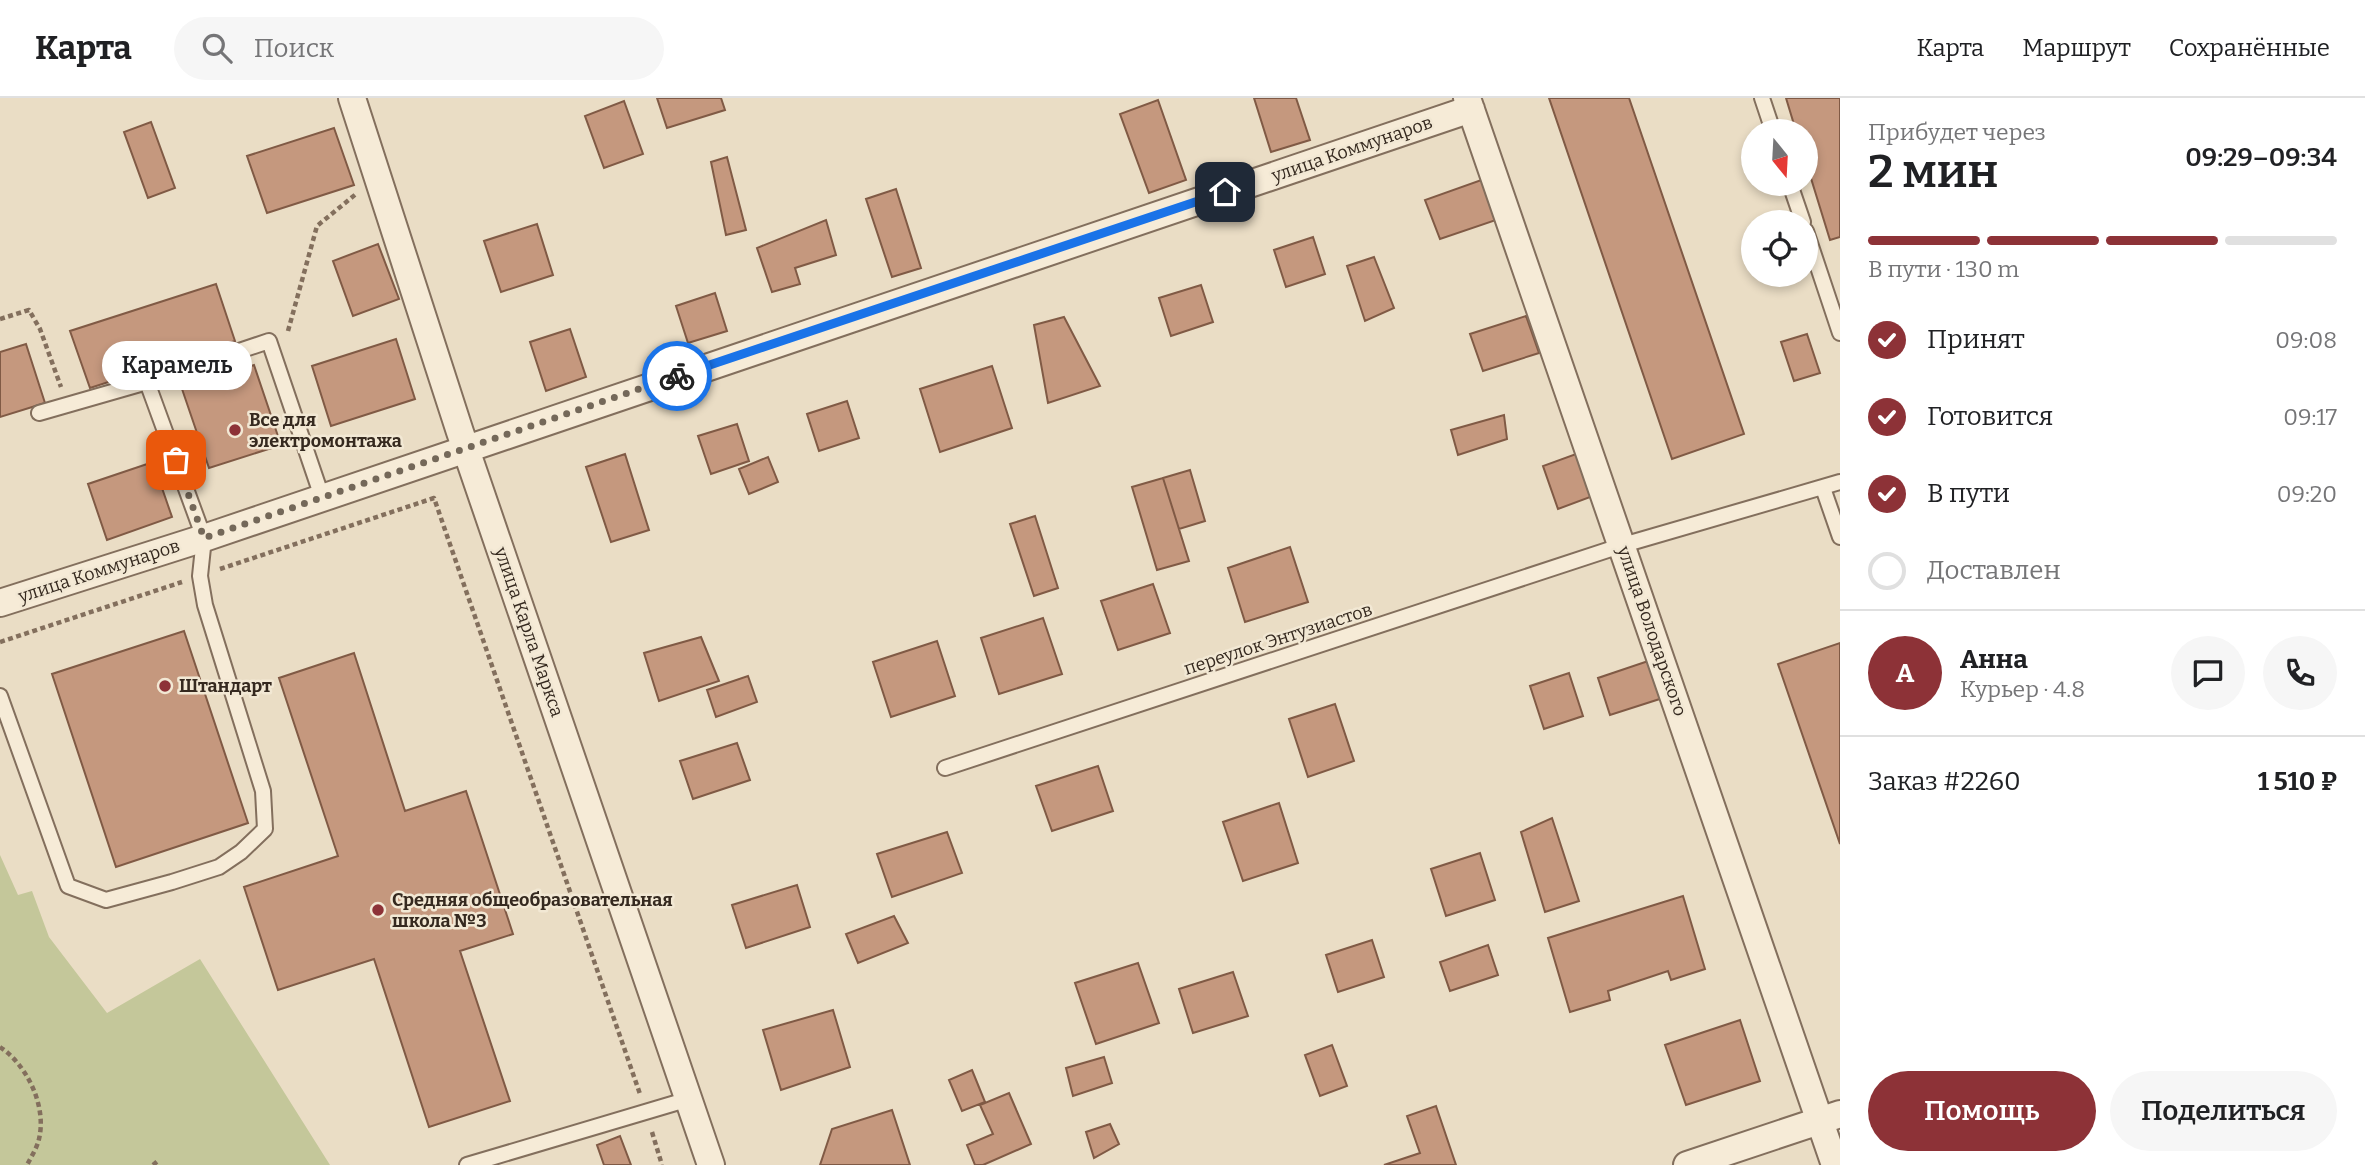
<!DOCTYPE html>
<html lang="ru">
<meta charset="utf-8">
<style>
body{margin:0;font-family:Bitter,serif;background:#f6f6f6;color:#202124;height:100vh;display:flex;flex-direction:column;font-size:26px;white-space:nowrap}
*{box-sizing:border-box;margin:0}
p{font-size:23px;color:#757577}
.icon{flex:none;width:38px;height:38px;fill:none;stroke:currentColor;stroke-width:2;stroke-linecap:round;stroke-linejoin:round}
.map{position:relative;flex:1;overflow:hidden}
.sheet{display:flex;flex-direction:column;background:#fff;width:525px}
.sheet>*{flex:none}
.needle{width:46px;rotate:162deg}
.fabs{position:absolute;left:1741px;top:21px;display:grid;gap:14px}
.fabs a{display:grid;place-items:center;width:77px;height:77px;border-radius:50%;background:#fff;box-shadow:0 4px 10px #0003;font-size:35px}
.pin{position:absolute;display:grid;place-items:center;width:60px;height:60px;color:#fff;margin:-30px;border-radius:14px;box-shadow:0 4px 10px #0006}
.courier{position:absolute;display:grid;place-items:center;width:70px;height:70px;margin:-35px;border:5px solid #1a73e8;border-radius:50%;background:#fff;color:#222;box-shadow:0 2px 9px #0007}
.bubble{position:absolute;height:49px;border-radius:24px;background:#fff;box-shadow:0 4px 10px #0003;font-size:23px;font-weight:600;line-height:49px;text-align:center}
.overview em{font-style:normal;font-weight:600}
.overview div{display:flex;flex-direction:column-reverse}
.overview{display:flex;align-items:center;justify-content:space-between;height:119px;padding:0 28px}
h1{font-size:46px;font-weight:600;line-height:52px}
.bar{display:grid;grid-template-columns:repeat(4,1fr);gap:10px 7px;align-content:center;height:84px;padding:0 28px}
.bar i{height:9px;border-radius:5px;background:#e0e0e0}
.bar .selected{background:#8d3237}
.bar p{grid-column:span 4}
.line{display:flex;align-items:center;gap:18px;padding:0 28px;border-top:2px solid #e0e0e0}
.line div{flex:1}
.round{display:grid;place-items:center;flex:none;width:74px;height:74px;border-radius:37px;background:#f6f6f6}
ol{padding:0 28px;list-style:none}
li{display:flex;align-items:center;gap:21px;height:77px}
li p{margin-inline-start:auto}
li .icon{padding:7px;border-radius:50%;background:#8d3237;color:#fff;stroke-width:4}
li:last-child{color:#757577}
li i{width:38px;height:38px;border:4px solid #e0e0e0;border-radius:50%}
.action{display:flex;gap:14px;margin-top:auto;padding:14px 28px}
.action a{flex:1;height:80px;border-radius:42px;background:#8d3237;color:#fff;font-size:28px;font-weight:600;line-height:80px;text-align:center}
.action a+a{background:#f6f6f6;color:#202124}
header{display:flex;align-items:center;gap:42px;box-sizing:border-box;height:98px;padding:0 35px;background:#fff;border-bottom:2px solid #e0e0e0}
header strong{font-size:33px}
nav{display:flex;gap:38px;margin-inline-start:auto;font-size:24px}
.search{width:490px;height:63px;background:#f6f6f6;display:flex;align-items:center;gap:18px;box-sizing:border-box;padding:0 24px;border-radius:38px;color:#757577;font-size:26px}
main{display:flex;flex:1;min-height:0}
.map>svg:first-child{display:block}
</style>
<header>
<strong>Карта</strong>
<div class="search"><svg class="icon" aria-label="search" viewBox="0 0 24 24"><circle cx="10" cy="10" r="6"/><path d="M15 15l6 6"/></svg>Поиск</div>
<nav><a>Карта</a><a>Маршрут</a><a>Сохранённые</a></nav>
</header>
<main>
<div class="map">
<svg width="1840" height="1067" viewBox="0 0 1840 1067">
<rect width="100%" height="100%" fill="#eaddc5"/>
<path fill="#c4c79a" d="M0,757L18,797L32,793L49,839L107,915L200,861L330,1067H0Z"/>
<path fill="#c5987e" stroke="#805a45" stroke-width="2" d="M657,0H721L725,12L667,30Z
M1254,0H1296L1310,42L1271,54Z
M1549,0H1629L1744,336L1672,361Z
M1786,0H1840V139L1830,142L1806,64V33H1796Z
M1158,2L1186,82L1149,95L1120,16Z
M624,3L643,56L604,70L585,18Z
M151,24L175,90L148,100L124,34Z
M334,30L354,87L267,115L247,58Z
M727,59L746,132L726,137L711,64Z
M1487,80L1502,120L1440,141L1425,102Z
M896,91L921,170L892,179L866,101Z
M826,122L836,157L795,170L800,186L772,194L757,150Z
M537,126L553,177L501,194L484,143Z
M1313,139L1325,176L1286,189L1274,152Z
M378,146L399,201L353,218L333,163Z
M1374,159L1394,210L1365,223L1347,168Z
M216,186L235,243L90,290L70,233Z
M1201,187L1213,224L1171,238L1159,200Z
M715,195L727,233L688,245L676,208Z
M1526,218L1539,255L1483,273L1470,236Z
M1064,219L1100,288L1048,305L1034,227Z
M570,231L586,279L546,293L530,244Z
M1807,236L1820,275L1794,283L1781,244Z
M396,241L415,301L331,328L312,268Z
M26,246L45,305L0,319V254Z
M254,267L281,347L209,370L182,291Z
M992,268L1012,330L940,354L920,291Z
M847,303L859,340L819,353L807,316Z
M1504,317L1507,341L1458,357L1451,332Z
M737,326L749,363L711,376L698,338Z
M1587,352L1601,395L1558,411L1543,368Z
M625,356L649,432L611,444L586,369Z
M768,359L778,384L749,396L739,371Z
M153,364L172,419L107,442L88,386Z
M1190,372L1205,423L1179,431L1163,380Z
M1163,380L1189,463L1157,472L1132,389Z
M1035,418L1058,490L1034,498L1010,426Z
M1290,449L1308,504L1245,524L1228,470Z
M1153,486L1170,535L1118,552L1101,503Z
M1043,520L1062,576L999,596L981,540Z
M184,533L248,725L116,769L52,576Z
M701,539L719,583L659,603L644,555Z
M937,543L955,598L891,619L873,564Z
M1840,545V746L1778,566Z
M354,555L405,713L466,693L513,836L460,853L510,1003L429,1029L374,861L278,892L244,789L338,758L279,580Z
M1657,560L1669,598L1610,617L1598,580Z
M1569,575L1583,618L1544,631L1530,588Z
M748,578L757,604L716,619L707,592Z
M1335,606L1354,663L1308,679L1289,621Z
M737,645L750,682L693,701L680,663Z
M1098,668L1113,713L1052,733L1036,688Z
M1279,705L1298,765L1243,783L1223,724Z
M1552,720L1579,803L1545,814L1521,734Z
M947,734L962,775L892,799L877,756Z
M1480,755L1495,802L1446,818L1431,771Z
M797,787L810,829L746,850L732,807Z
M1683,798L1705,871L1671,882L1668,873L1608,893L1610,902L1570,914L1548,840Z
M894,818L908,845L858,865L846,836Z
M1372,842L1384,879L1338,894L1326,857Z
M1488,847L1498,877L1450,893L1440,864Z
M1138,865L1159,925L1096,946L1075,885Z
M1233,874L1248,918L1193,935L1179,891Z
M833,912L850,969L781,992L763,932Z
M1740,922L1760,983L1686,1007L1665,947Z
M1332,947L1347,988L1320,998L1305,957Z
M1104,959L1112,985L1073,998L1066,970Z
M972,972L985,1004L962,1013L949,982Z
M1009,995L1031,1046L983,1067H975L967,1047L993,1036L980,1007Z
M1436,1008L1456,1067H1384L1420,1055L1407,1018Z
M892,1012L910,1067H820L832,1031Z
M1110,1026L1119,1046L1094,1060L1086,1034Z
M620,1038L631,1067H604L597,1047Z"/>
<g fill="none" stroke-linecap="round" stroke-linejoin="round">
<g stroke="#836f5d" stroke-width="18">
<path id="lane" d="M1762,0L1773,33
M1790,86L1803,124
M1806,133L1840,235
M39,315L147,284L269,243L322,399
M1823,390L1840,439
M0,598L68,788L106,802L172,784L219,769L241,754L265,731L263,693L205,507L200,478L204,440L147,284
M945,670L1623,447L1840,384
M467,1067L689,1001"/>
</g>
<g stroke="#836f5d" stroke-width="30">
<path id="street" d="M352,0L460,334L711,1067
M1467,0L1835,1067
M0,505L204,440L1471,11
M1687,1067L1840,1016"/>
</g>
<path stroke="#836f5d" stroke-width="4.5" stroke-dasharray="5 3.5" stroke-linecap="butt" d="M0,221L29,212L40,231L61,289
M288,233L317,128L356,96
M220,471L434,400L640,996
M0,544L182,484
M0,949C27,967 47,1008 39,1041C37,1050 31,1059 27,1067
M652,1034L662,1067
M153,1067L159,1062"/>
<use href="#lane" stroke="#f6ebd7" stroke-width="14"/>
<use href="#street" stroke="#f6ebd7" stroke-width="26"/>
</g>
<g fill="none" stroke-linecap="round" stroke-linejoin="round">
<path stroke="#746859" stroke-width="7" stroke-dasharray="0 12.6" d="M176,362L204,440L677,278"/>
<path stroke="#1a73e8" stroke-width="9" d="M677,278L1225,94"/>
</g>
<g fill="#8d3237" stroke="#f2e8d4" stroke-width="2.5">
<circle cx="235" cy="332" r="7"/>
<circle cx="165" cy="588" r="7"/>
<circle cx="378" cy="812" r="7"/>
</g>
<g text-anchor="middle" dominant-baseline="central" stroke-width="5" stroke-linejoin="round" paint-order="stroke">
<g font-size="18" fill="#35291f" stroke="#f2e8d4">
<text transform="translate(1352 51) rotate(-19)">улица Коммунаров</text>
<text transform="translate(99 473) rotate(-18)">улица Коммунаров</text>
<text transform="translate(1652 533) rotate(71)">улица Володарского</text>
<text transform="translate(529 534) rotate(71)">улица Карла Маркса</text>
<text transform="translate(1278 541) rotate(-18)">переулок Энтузиастов</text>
</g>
<g font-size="18" font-weight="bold" fill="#35291f" stroke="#f2e8d4" text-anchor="start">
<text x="249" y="322">Все для<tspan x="249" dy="21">электромонтажа</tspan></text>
<text x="179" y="588">Штандарт</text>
<text x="392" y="802">Средняя общеобразовательная<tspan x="392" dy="21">школа №3</tspan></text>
</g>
</g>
</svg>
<div class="fabs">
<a><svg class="needle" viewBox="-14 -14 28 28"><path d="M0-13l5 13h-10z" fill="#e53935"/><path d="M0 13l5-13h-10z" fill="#757577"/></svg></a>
<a><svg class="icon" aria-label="locate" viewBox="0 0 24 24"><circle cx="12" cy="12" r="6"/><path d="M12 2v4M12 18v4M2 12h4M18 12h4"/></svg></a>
</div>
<div class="pin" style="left:176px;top:362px;background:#ea580c"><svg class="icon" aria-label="bag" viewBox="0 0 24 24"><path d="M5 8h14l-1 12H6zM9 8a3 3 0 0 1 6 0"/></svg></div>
<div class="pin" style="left:1225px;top:94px;background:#1f2937"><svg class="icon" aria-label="home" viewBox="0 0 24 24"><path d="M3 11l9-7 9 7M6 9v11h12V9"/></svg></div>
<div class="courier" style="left:677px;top:278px"><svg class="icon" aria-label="bike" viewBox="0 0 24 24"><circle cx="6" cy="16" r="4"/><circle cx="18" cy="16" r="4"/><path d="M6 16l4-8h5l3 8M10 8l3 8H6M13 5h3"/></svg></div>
<div class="bubble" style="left:102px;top:243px;width:150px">Карамель</div>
</div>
<section class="sheet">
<div class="overview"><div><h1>2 мин</h1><p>Прибудет через</p></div><em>09:29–09:34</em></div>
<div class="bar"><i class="selected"></i><i class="selected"></i><i class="selected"></i><i></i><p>В пути · 130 m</p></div>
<ol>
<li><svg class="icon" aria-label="check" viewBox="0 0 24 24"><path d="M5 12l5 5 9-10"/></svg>Принят<p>09:08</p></li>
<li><svg class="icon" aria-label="check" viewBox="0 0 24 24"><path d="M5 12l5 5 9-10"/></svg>Готовится<p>09:17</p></li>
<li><svg class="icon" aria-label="check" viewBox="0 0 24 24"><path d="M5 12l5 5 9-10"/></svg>В пути<p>09:20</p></li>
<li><i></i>Доставлен</li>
</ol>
<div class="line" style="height:126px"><b class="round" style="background:#8d3237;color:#fff">А</b><div><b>Анна</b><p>Курьер · 4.8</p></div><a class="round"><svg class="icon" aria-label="chat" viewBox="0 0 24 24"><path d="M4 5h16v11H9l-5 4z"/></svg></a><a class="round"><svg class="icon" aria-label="phone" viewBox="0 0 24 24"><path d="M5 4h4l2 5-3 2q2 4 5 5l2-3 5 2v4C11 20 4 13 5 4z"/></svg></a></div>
<div class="line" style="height:91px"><div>Заказ #2260</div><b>1 510 ₽</b></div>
<div class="action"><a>Помощь</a><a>Поделиться</a></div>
</section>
</main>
